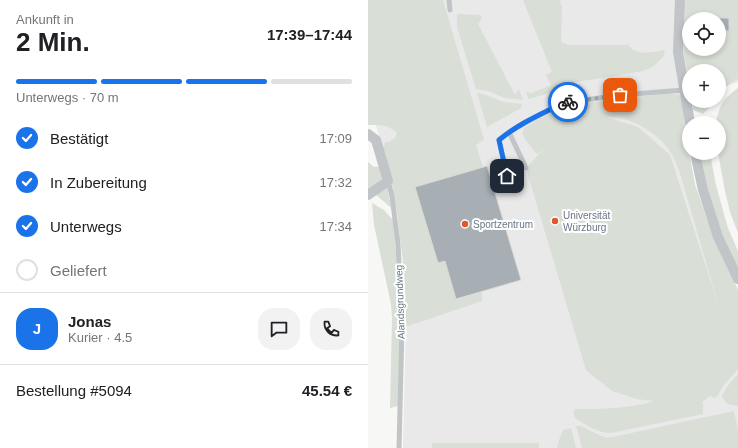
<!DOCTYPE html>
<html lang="de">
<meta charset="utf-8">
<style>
body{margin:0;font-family:Helvetica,sans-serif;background:#f2f2f2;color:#202124;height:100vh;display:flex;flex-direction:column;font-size:15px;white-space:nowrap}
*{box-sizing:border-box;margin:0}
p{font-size:13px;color:#757577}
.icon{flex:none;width:22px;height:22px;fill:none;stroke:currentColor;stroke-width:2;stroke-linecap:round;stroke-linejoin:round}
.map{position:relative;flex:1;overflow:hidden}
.sheet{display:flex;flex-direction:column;background:#fff;width:368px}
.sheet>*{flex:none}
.buttons{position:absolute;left:314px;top:12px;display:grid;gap:8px}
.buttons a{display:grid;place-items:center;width:44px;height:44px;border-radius:50%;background:#fff;box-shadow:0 2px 6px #0003;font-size:20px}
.pin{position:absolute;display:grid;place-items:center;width:34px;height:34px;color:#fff;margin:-17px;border-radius:8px;box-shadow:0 2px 6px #0006}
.courier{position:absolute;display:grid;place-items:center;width:40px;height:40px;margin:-20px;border:3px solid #1a73e8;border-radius:50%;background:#fff;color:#222;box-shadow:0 1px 5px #0007}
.headline em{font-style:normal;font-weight:700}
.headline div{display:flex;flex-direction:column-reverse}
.headline{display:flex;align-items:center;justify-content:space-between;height:68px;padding:0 16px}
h1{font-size:26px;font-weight:700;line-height:30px}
.bar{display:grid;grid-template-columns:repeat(4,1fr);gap:6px 4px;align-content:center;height:48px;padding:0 16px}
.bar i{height:5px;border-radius:3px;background:#e0e0e0}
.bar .on{background:#1a73e8}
.bar p{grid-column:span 4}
.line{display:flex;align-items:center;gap:10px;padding:0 16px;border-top:1px solid #e0e0e0}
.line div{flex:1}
.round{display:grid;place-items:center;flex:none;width:42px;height:42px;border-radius:16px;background:#f2f2f2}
ol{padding:0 16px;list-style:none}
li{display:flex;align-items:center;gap:12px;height:44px}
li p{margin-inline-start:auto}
li .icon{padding:4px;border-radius:50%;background:#1a73e8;color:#fff;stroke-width:4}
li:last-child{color:#757577}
li i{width:22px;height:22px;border:2px solid #e0e0e0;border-radius:50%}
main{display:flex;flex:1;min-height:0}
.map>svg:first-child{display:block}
</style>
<main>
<section class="sheet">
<div class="headline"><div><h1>2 Min.</h1><p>Ankunft in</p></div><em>17:39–17:44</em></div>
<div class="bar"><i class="on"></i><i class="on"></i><i class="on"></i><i></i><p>Unterwegs · 70 m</p></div>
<ol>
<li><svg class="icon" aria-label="check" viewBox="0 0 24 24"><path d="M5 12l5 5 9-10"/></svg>Bestätigt<p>17:09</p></li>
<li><svg class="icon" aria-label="check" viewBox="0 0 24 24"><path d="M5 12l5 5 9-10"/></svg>In Zubereitung<p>17:32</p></li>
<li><svg class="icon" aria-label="check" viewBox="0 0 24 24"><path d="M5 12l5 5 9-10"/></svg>Unterwegs<p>17:34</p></li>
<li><i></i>Geliefert</li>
</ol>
<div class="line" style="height:72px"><b class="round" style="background:#1a73e8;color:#fff">J</b><div><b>Jonas</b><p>Kurier · 4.5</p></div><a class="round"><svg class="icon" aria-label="chat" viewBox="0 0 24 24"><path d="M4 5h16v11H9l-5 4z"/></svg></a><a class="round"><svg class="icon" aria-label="phone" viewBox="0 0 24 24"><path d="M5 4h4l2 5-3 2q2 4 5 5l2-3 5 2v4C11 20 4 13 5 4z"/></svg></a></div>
<div class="line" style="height:52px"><div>Bestellung #5094</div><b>45.54 €</b></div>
</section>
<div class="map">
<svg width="370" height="448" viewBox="0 0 370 448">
<rect width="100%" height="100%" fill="#f7f8f5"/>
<path fill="#e8e9e8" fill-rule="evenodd" d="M0,0H370V82L351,88V71H321V96L314,99L318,136L327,185L347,242L370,290V448H35L38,324L42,272L30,199L7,122ZM321,19H351V49H321Z"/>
<path fill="#d9ded6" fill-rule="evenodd" d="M0,0H75L116,140L108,145L115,167L47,187L70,263L77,261L88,298L114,291V301L37,327L35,263L29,213L25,189L15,149L17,142H21L27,138L29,133C19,124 13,125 0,125Z
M155,0H193L192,4L194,5L193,42L200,45H258L260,44C267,57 285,52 297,50L295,57L286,66L275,71L209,82L198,85L178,94L161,99L158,92L160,91L162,94L183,85L178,75L184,72Z
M317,0H370V79L351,91V71H321V84L316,53V35ZM321,19H351V49H321Z
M89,14L112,15L114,18L110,24L147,95L151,89L155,100L137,98L120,91L108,89L89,27Z
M370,88V233L362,212L357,191L350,153H351V123H348C351,105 356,98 370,88Z
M109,93L115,94L136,102L154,104L153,108L119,127Z
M302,93L312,95L314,98L318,136L327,185L347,242L370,290V369L355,386L350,395L347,398L342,396L334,402L335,405V414L243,433C230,433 218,425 207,418C206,415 204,412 207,409C234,409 260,409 286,401L269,399L244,391L218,370L158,168L176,149L169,154L159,142L154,134L156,128L189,109L196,106L225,102L253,99ZM238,117C264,116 293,134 305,156C307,160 309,166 311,170L352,310L302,155L270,127Z
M324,101H345L342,107L335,114L325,110Z
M332,153H342L348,185L356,214L360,228L370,251V268C357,244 346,217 340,190C337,178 335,165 332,153Z
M0,162L6,167L13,166L15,178L0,192Z
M19,186L23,206L22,207L7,194Z
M4,203L16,210L25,220L27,239L31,298L32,333L30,406L22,408L24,318L23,304L6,225Z
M370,374V406L359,404L354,397C357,388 364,381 370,374Z
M366,411L370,430V448H214L208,426H212L233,436L240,438Z
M203,428L208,448H189L191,440L195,430Z
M64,443H171V448H64Z"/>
<path fill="#a7afb5" stroke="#d9d9d7" d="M351,18H361V31H351Z
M119,166L153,280L88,299L77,261L70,263L47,187Z"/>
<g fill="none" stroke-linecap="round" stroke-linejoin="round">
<path stroke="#c1c5c8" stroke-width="5" d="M81,0L82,10
M158,168L141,132L155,124L195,103L252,95L316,90
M139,176L131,140L141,132
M20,181L24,196L30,244L34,328L31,448"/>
<path stroke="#c1c5c8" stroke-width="10" d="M312,0L310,52L322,123
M0,134L8,140L20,181L13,186L0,195
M327,153L335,190L350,237L370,279"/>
</g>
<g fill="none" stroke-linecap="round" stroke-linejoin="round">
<path stroke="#99a4ac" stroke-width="4" stroke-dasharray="0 7.2" d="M200,102L252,95"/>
<path stroke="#1a73e8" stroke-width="5" d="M139,176L131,140C150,124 173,114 195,103L200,102"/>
</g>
<g fill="#e0582c" stroke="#fff" stroke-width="1.5">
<circle cx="187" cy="221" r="4"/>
<circle cx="97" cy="224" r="4"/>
</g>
<g text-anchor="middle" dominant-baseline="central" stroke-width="4" stroke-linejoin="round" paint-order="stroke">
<g font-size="10" fill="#677785" stroke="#fff" text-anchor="start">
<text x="195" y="215">Universität<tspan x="195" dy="12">Würzburg</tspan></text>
<text x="105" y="224">Sportzentrum</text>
</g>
<g font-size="10" fill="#677785" stroke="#fff">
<text transform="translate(32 302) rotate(-92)">Alandsgrundweg</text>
</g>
</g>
</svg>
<div class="buttons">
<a><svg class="icon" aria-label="locate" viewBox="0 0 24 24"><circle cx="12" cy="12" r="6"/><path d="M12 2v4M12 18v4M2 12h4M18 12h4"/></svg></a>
<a>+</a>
<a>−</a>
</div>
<div class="pin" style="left:252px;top:95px;background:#ea580c"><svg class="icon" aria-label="bag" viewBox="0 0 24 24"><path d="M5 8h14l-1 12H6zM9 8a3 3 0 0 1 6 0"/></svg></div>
<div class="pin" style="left:139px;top:176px;background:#1f2937"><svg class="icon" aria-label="home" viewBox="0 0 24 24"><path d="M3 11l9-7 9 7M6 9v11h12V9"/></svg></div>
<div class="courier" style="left:200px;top:102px"><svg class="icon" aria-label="bike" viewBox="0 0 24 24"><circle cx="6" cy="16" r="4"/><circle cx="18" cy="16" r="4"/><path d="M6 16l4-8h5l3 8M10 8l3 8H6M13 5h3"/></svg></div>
</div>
</main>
